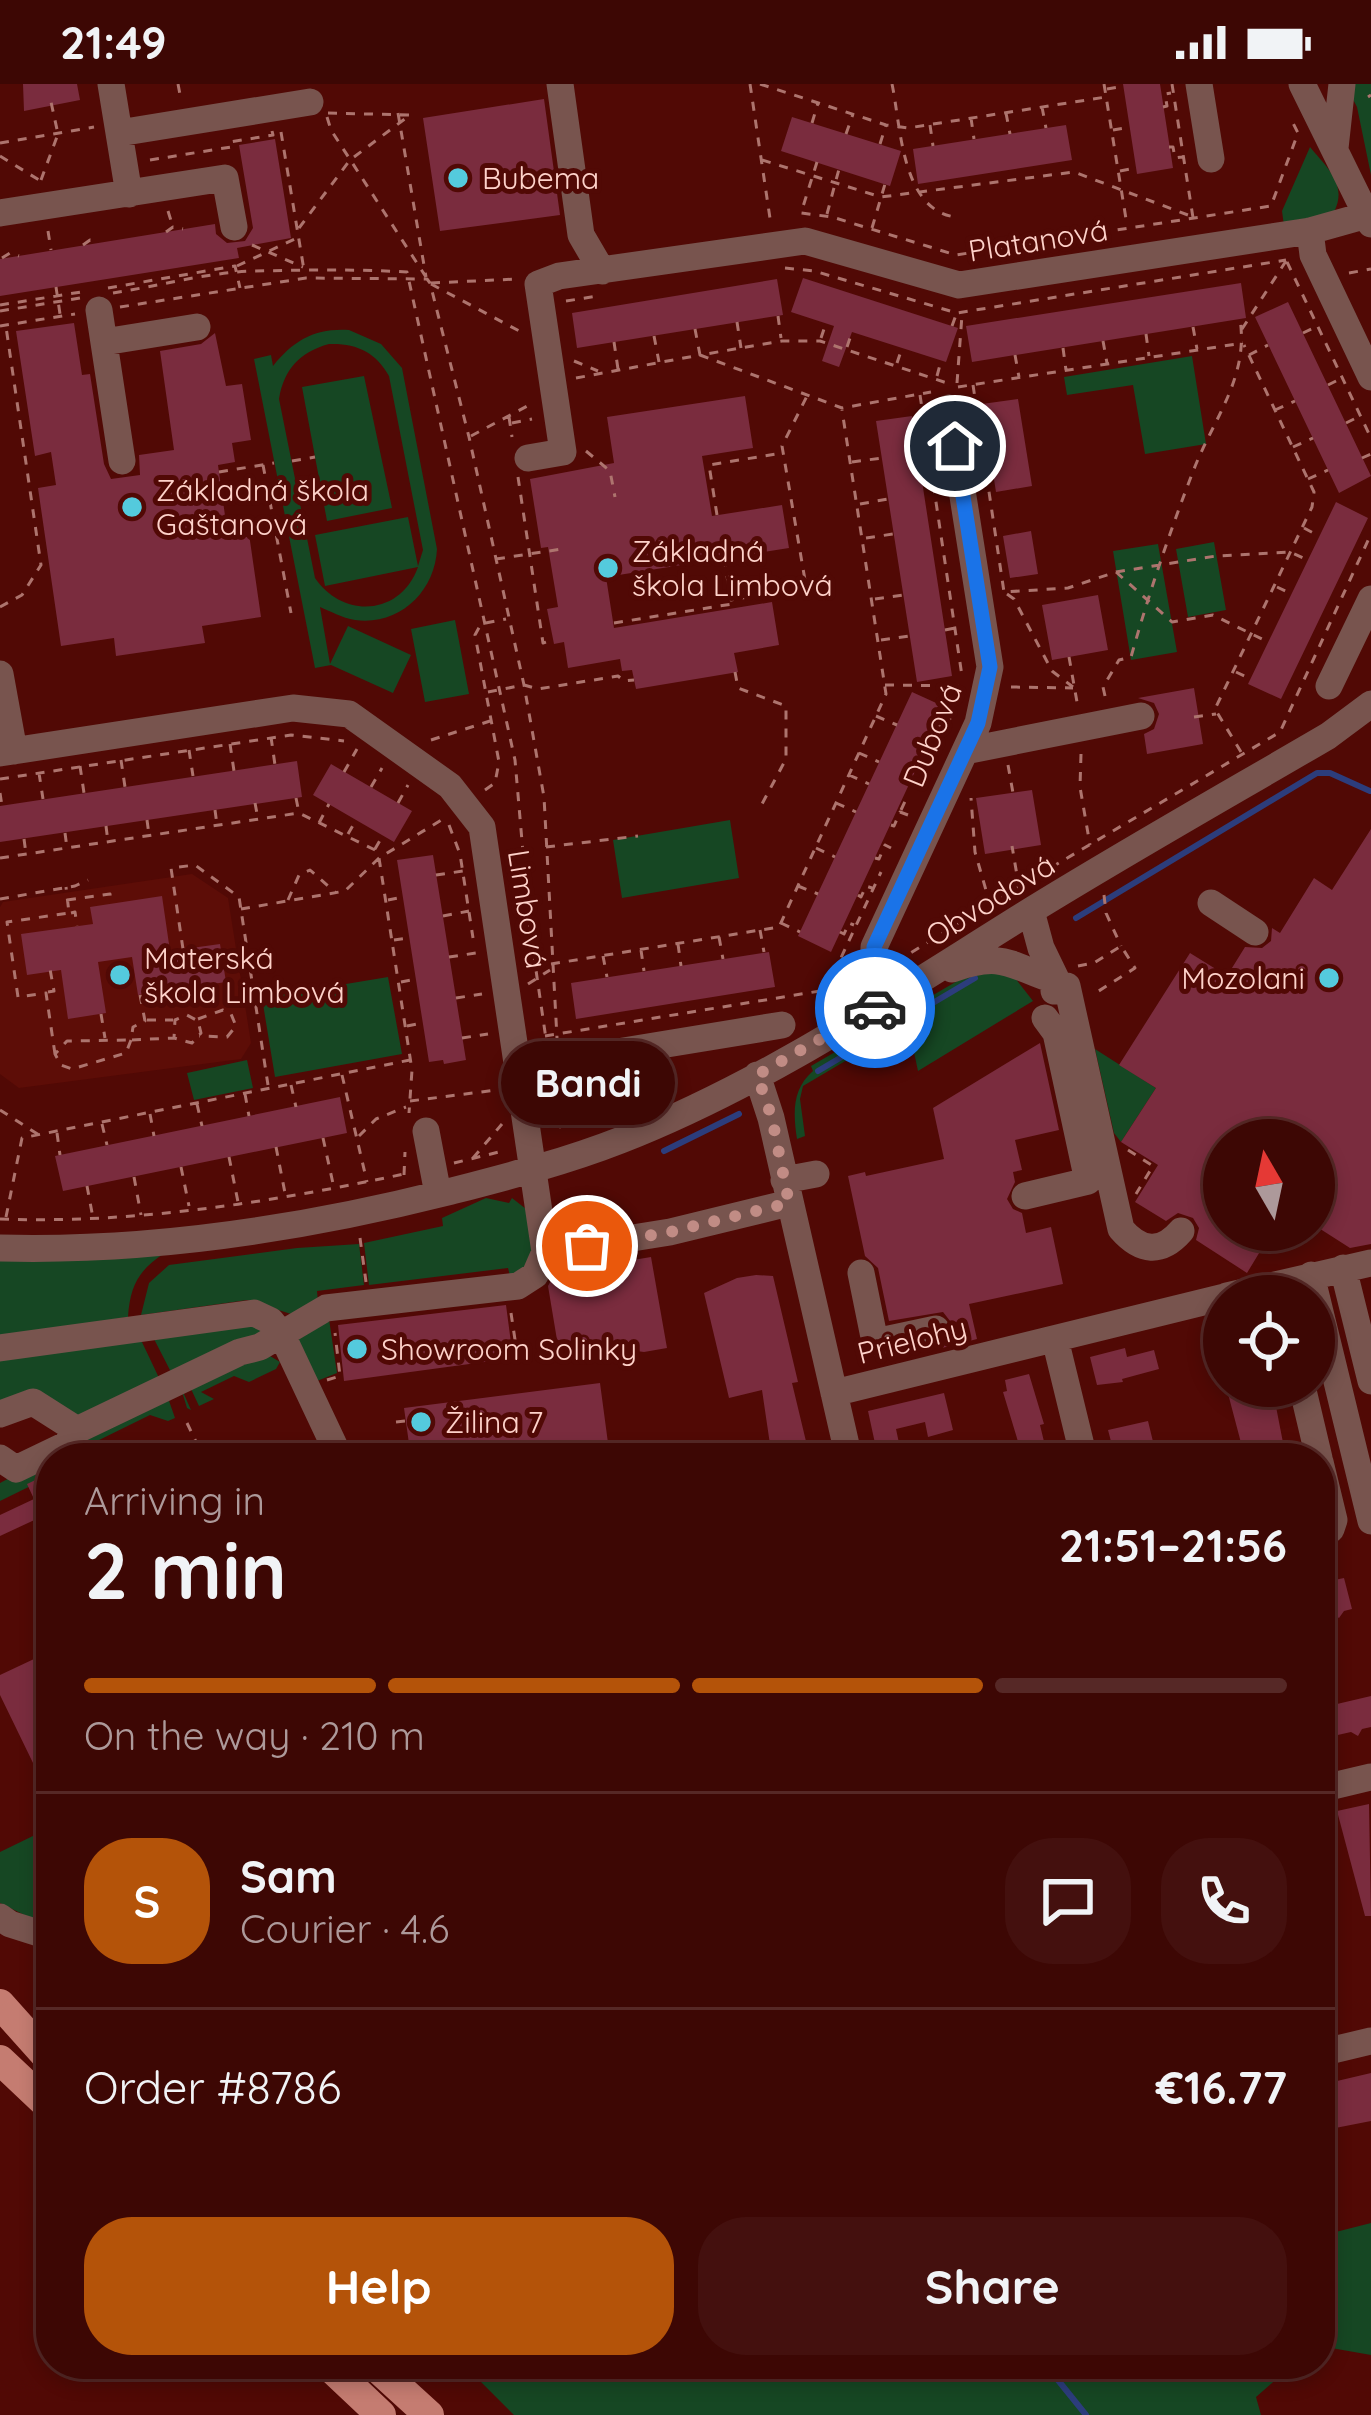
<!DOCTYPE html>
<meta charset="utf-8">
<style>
body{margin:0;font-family:Quicksand,sans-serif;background:#44100e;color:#f1f3f6;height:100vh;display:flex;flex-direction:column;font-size:45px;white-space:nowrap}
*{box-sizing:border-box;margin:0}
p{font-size:39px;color:#ad999a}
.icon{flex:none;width:66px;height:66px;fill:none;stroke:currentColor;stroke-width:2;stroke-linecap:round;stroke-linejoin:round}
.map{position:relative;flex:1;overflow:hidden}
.side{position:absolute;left:36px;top:1359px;width:1299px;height:936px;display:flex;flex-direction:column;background:#3d0704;border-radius:48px;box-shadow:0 6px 18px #0003,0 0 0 3px #562826}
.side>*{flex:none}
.needle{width:78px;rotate:351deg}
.tools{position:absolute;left:1203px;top:1035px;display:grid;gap:24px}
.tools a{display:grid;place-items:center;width:132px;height:132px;border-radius:50%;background:#3d0704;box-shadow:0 6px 18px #0003,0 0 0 3px #562826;font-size:60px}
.pin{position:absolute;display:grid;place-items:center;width:102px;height:102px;color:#fff;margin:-51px;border:6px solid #fff;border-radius:50%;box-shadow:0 3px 12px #0007}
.courier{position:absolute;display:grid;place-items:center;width:120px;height:120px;margin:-60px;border:9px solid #1a73e8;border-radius:50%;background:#fff;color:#222;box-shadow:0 3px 15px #0007}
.bubble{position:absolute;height:84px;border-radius:42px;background:#3d0704;box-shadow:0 6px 18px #0003,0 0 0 3px #562826;font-size:39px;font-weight:700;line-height:84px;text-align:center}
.summary em{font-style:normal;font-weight:700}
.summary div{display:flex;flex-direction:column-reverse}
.summary{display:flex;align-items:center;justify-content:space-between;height:204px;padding:0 48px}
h1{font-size:78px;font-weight:700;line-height:90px}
.bar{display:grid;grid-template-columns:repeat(4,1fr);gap:18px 12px;align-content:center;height:144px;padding:0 48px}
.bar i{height:15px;border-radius:9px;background:#562826}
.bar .selected{background:#b45309}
.bar p{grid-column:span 4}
.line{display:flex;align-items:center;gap:30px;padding:0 48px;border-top:3px solid #562826}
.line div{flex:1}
.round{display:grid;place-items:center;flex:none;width:126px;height:126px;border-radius:48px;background:#44100e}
.primary-button{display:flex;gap:24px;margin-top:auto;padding:24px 48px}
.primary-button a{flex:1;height:138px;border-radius:48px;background:#b45309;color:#fff;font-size:48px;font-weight:700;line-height:138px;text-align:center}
.primary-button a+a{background:#44100e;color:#f1f3f6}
.status{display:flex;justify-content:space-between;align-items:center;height:84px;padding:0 60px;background:#3d0704;direction:ltr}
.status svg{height:33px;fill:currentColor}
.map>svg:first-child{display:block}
</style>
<div class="status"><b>21:49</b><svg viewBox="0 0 49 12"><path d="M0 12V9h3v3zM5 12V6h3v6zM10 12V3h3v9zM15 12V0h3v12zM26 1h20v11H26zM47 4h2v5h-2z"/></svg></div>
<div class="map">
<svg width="1371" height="2331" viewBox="0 0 1371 2331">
<rect width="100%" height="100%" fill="#510905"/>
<path fill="#5d0d07" d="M192,790L228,814L251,959L241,975L19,1004L0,990V823L3,818Z"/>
<path fill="#164723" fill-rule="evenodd" d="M1345,0H1371V91L1357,23Z
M1310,63C1327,84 1348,100 1334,128L1284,142L1282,127Z
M349,246L381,260L402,284L437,465C435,508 399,542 355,536C342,534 330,527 320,523L330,580L348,542L411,571L393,609L331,581L315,584L254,275L271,271L273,282C294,256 315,244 349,246ZM329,260C356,259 376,268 389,292L423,466L418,482L408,433L315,451L325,502L418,483C401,531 344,536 315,494L279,315C284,285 300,268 329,260Z
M1192,272L1206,360L1145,370L1133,301L1067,311L1064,293Z
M364,292L392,424L327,437L302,303Z
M1214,458L1226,526L1188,533L1176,465Z
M1158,460L1177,568L1131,576L1113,467Z
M455,536L469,610L425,618L411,545Z
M730,736L739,794L622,814L613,756Z
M991,887L1015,894L1033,917L918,987L908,940L803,1002L800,1015L805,1052L797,1055C793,1029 792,1005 813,987L811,982L959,896Z
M388,893L402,970L275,993L262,914Z
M1095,965L1156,1004L1121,1058L1114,1049Z
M247,976L253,1004L194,1016L187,989Z
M486,1114L509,1119L512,1114L526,1125L534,1178L510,1192L508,1184L369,1201L364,1159L443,1142L442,1134Z
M359,1160L364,1201L317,1207L318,1218L291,1230L247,1216L141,1231L149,1199L169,1181L297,1164Z
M165,1169C139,1185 130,1202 128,1233L0,1253V1175Z
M329,1235L337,1289L317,1297L298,1260L299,1254Z
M235,1240L260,1243L262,1248L173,1292L154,1255Z
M141,1256L160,1296L87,1335L0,1323V1275Z
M270,1272L280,1278L276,1285L249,1298L234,1292L201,1308L214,1315L199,1322L191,1305L183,1308L191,1326L187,1324L180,1301Z
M167,1311L175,1334L168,1337L150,1331L93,1359L105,1366L89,1374H51V1392L0,1417V1399Z
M37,1750L42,1760L51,1755V1844L0,1819V1768Z
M1371,2139V2271L1320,2262V2152Z
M463,2280H1294L1256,2313L1261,2331H514Z"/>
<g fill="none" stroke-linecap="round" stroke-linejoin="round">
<path stroke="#2c3d7c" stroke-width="6" d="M1076,834L1317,689H1330L1370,707
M818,987L975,894
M664,1067L739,1030
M1045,2280L1086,2331"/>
</g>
<path fill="#7a2c3e" d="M23,0H77L80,16L24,27Z
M1123,0H1160L1173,84L1137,90Z
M544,15L560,131L440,147L423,34Z
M792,33L901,67L890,102L781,67Z
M1066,41L1072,76L918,100L913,65Z
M275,55L291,154L237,164L239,174L0,212V175L215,140L216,150L227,159L245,157L253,144L239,61Z
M803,194L958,244L946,278L852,248L839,283L822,277L834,242L791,228Z
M777,195L783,231L577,264L572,229Z
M1241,199L1246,234L972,278L966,242Z
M1288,218L1371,392L1339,409L1255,233Z
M74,239L82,291L90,290L104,380L111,395L140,391L139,371L174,366L160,267L201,260L215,249L226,302L242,300L251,356L232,359L235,378L218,381L227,446L248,443L261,533L202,542L205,559L116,572L114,554L61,562L38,404L56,401L51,368L35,372L16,247Z
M745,312L753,364L702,372L712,432L782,421L789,464L606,493L614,544L772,518L779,561L734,569L738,588L636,605L632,586L622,587L620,575L568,584L564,558L554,560L547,525L558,523L548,463L541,464L530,395L614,379L607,333Z
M1018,315L1032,402L996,408L982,320Z
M912,332L952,592L917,598L876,337Z
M1336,418L1368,434L1281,615L1248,600Z
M1031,447L1038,490L1010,494L1003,452Z
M1098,511L1108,566L1052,576L1042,521Z
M1194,604L1203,660L1147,670L1144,650L1154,645L1159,630L1154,619L1138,614Z
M912,608L945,623L831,868L798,852Z
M297,677L302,713L0,758V722Z
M331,680L412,727L394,758L313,711Z
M1032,706L1041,761L985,770L976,714Z
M1371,745V1160L1350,1164L1314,1141V1056H1224V1146H1273L1247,1189L1196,1156L1199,1144L1193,1134L1178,1129L1166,1137L1135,1118L1158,1081L1121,1058L1156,1004L1119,981L1190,869L1227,892L1245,863L1262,864L1271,857L1272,844L1280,849L1314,794L1332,806Z
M433,771L466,976L444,980L443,976L429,978L397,776Z
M162,812L170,867L220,860L226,898L138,911L132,873L98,878L106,929L68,935L61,886L27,891L21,850L93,840L90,823Z
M769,868L775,903L576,935L571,899Z
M1040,959L1059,1046L1015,1056L1022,1086L1013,1088L1015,1098L1007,1115L1013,1125L1022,1129L1026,1149L1051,1143L1063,1200L969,1220L977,1255L942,1264L953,1252L954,1242L943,1228L889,1237L878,1184L865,1172L848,1092L865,1088L866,1092L944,1075L933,1024Z
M340,1013L347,1049L63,1107L55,1072Z
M651,1173L667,1264L644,1268L557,1256L548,1202L555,1189Z
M756,1191L773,1192L798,1298L792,1299L810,1374H772L762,1306L729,1314L704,1209L737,1194Z
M506,1221L513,1274L344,1297L338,1241Z
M1125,1264L1127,1273L1154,1266L1159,1285L1122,1295L1123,1298L1097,1301L1090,1273Z
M1029,1290L1044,1340L1040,1341L1048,1374H1023L1003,1308L1007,1307L1005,1296Z
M600,1299L610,1374H411L404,1324Z
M1226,1302H1272L1286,1374H1245Z
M944,1309L953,1346L928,1353L925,1338L896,1345L899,1359L876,1364L868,1327Z
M1148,1337L1157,1374H1126L1123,1363L1113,1365L1108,1346Z
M48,1390L51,1449L43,1432L0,1452V1431L34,1415L27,1400Z
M1344,1494L1352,1525L1344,1527L1339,1534L1320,1521V1499Z
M51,1567V1716L0,1611V1591Z
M1371,1612V1643L1362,1645L1358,1652L1351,1648L1320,1655V1624Z
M1369,1720L1371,1832H1365L1337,1727Z
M1371,1989V2037L1320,2047V2001Z"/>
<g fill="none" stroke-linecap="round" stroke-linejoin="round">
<path stroke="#ad746e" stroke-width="3" stroke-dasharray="9 9" stroke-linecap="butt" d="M178,0L181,16
M750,0L771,141
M760,0L886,41L908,44L1106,13
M892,0C901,42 901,125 955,133
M1104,0L1127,141
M1172,0L1194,140
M1107,5L1124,2
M1368,13L1371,11
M1042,23L1046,44
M1163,23L1167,22L1165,10L1171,9
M328,29L409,31
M398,29L426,193
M1006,29L1010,50
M327,33L331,46L426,193
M971,34L974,55
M812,39L818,19
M930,41L933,62
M1113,46L1130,43
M281,48L304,186
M846,50L853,30
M0,59L94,43
M880,60L886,41
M1169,63H1173L1175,74L1182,73
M0,72L39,96
M150,76L231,63L230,58L273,51L272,47
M762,76L881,113L1074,88L1188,131
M817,78L801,129L832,133L956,171L1271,122L1298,49L1290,33
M1120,87L1136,84
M41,96L58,50L51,18
M168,127L173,143
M827,130L839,85
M299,144L350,76L410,31
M872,144L885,100
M48,147L51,166
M166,148L173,143L183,145
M83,161L90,156L99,158
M252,161L303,183
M2,174L10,169L19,172
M1287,178L1371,354
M237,182L299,153
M785,184L814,187L957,229L1286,176
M1349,189L1371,185
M431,199L517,195
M431,200L523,249
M56,203L60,230
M108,204L235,182L240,204
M113,209C159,202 208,188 255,187C305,186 355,185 407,188L515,676L529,838L546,955
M566,217L598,212
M0,221L81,208
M120,223L306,194L427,195L430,199L469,353L524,601L544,713L557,954
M0,227L80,214
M778,232L781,254
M737,238L741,264
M0,242L75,230
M952,242L956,231
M1193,243L1197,265
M695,245L700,271L782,257H820L947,299
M1242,245L1286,177
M1303,249L1318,242
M1146,250L1149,272
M654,252L659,278
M821,254L826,239
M1103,257L1107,279
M614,258L618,285
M847,263L852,248
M1063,264L1066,286
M1015,271L1019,293
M1249,271L1268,261
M574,277L598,287
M897,279L902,264
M937,292L941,277
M576,294L700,271L842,324L931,308
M957,299L962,231
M973,301L1004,508L1068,504L1116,488L1216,472L1290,468L1308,476
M1328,301L1342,294
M958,303L1243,259
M920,311L962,592
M1275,326L1295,317
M509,333L512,353
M512,339L532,335
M1346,339L1360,332
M471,352L531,320
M1293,363L1313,354
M586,367L610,387L615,413
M1362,374L1371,370
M292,377L315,373
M852,378L882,374
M263,381L291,529
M219,388L274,379
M518,393L543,559L553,556
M1308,395L1328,386
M860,420L888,415
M717,431L709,381L782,369
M1304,444L1319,452
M866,454L893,450
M724,474L731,516L806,502L782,362L807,312
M496,475L562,465
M1116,488L1172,538L1213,531L1268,558
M1277,503L1292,510
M1007,510L1014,515L1052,587L1073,603
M875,515L903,511
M0,523L22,511L41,481L6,243
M614,539L732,520
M945,546L955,544
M881,556L909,552
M1069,573L1077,618
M735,588L738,604L786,622V675L762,720
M1236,588L1251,595
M885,601L959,602
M1011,603L1073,604
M488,608L524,601L538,605L618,592L624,597L634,596
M1105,612L1103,603L1119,576L1131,573C1149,509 1170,447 1194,385C1214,334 1249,293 1240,235
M876,632L897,641
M1194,633L1216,630
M936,642L940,644L944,633L951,636
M271,653L275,681
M431,656L490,637
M230,660L234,687
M189,666L193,692
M1241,668L1215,625L1312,423L1314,408L1244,261
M859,669L879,678
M1081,670L1080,703L1090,761
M121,676L125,703
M919,680L923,681L927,670L933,673
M1008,681L1013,709
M80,682L84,709
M344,688L357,665
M39,689L43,715
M849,691L869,700
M0,695L291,651L344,657
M371,703L382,684
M485,706L495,699L499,678L475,551L481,540L506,535
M0,709L2,722
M296,714L299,729
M255,719L258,735
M398,719L408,701
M836,719L856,728
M215,726L217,741
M901,726L907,713L904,712
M147,736L149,751
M319,739L329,720
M449,741L460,770L473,854
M891,741L894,742L900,728L908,731
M106,742L108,758
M65,749L67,764
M348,750L356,736
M24,755L26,770
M546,763L638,752
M816,764L835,773
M375,765L383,751
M0,774L299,729L375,766L379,774L412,986L409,1029
M875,774L879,775L885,761L891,764
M436,791L463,787
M798,802L818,810
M1020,802L1280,648L1371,450
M858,811L861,813L866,802L872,804
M1104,811L1106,829L1121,862
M0,815L75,802L88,796
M67,816L110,810L111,819
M288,816L299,791L310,786L336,809
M388,816L403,813
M992,824L990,820L1019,803L1012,762
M241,825L345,807L379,774L443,735
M71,829L75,828L77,842
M443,832L469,827
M781,839L800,848
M760,846L764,868
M840,848L844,850L849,839L854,841
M719,853L723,875
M394,856L409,854
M678,860L681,882
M183,865L171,784L195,781L239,813L268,1001
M641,866L644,887
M603,872L607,893
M449,873L476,869
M896,878L990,820L975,768L971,714
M551,880L779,843L886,610L842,326
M1078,882L1094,879L1121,862L1135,884L1094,910
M401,898L416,895
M528,900L550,886
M826,906L881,788
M48,908L54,907L50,885
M140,911L145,937L133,943L131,956L174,954L192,959L201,949L198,937L187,931L175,936L174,954
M456,914L482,910
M101,930L105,954
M198,935L223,926L231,930L236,942L227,953L199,952
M147,936H173
M407,942L423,939
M545,952L826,906L854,897
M462,954L488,950
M131,956L126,969L72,985L61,981L55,970L67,957Z
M55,970L46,909L18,913L7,838L69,829L66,803
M342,991L367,1098
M552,1000L562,1049
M291,1001L296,1023
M245,1010L249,1032
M410,1017L497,1006
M197,1020L202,1042
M0,1026L39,1051
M150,1030L154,1052
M102,1040L107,1061
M57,1049L60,1071
M359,1052L376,1035L406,1023
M323,1054L334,1104
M276,1063L285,1109
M1128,1066L1153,1082L1136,1110
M229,1073L238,1118
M473,1074L502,1040
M454,1079L503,1067
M181,1083L189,1122
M404,1091L405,1068
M134,1093L141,1131
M87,1102L93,1134
M6,1133L22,1054L410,976
M0,1135C135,1140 272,1118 404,1090
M360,1154L366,1198
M511,1229L517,1269
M327,1296L340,1292L335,1249
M396,1338L406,1337
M187,1339L198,1362
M614,1363L615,1374
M203,1372L204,1374"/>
<path stroke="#78544e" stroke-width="27" d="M111,0L129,110
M560,0L581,151L602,187
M1199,0L1211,75
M1302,0L1371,140
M119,49L310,18
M1335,64L1342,0
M0,129L225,94L234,143
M1310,147L1313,171L1371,293
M99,226L122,377
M104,258L197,243
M528,374L563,368L538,200L559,192L805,157L959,201L1310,147L1367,131
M0,590L14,667
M1329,602L1371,515
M965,667L1141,632
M0,669L293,624L349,630L450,702L482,743L545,1168L535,1191L518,1202L326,1224L260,1263L240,1268L77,1346L66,1361L16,1385L0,1374
M1211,819L1255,848
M1031,827L1041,864L1057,897L1054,907
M952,885C1005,866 1011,883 1057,897
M1067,902L1121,1145C1141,1168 1161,1170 1181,1147
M884,919L874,889V863L978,639L990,583L949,324
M520,984L782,941
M757,991L771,1034L849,1374
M426,1047L438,1110
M784,1096L816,1090
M1025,1112L1088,1097L1056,949L1045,934
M0,1164C151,1168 301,1145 448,1108C506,1093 565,1078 621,1056C764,1000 894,912 1024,831C1124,769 1227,711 1328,652L1371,620
M545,1168L670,1148L789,1119
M1343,1184L1371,1297
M861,1189L875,1258L936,1245
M1311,1191L1371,1437
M1227,1212L1371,1179
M1055,1255L1084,1374
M0,1264L254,1229L271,1237L282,1251L340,1374
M1302,1302L1319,1374
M834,1309L1224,1213
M0,1330L33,1318L77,1346
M1320,1378L1334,1436L1331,1445L1320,1454
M1320,1705L1371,1693
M0,1833L10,1840L51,1853
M1320,1969L1371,1957"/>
<path stroke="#c57c71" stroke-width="30" d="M0,1920L51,1977
M0,1976L51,2024
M327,2280L381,2331
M373,2280L429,2331"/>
</g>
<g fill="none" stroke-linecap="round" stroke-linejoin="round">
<path stroke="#c18c85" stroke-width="12" stroke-dasharray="0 21.6" d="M587,1162L670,1148L789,1119L772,1034L757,991L875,924"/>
<path stroke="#1a73e8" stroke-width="15" d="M875,924L884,919L874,890V863L978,639L990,583L955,362"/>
</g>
<g fill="#54cadd" stroke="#510905" stroke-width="4.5">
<circle cx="458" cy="94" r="12"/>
<circle cx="132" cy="423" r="12"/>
<circle cx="608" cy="484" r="12"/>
<circle cx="120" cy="891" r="12"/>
<circle cx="1329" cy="894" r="12"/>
<circle cx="357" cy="1265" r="12"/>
<circle cx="421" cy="1338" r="12"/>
</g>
<g text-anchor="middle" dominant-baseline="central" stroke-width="10" stroke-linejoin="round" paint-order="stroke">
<g font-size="30" fill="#fed2ca" stroke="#510905" text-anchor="start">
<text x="482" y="94">Bubema</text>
<text x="156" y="406">Základná škola<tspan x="156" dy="34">Gaštanová</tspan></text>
<text x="632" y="467">Základná<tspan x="632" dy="34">škola Limbová</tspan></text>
<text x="144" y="874">Materská<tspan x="144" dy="34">škola Limbová</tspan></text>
<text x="1305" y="894" text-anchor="end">Mozolani</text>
<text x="381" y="1265">Showroom Solinky</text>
<text x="445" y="1338">Žilina 7</text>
</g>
<g font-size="30" fill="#fed2ca" stroke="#510905">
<text transform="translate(1038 156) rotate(-9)">Platanová</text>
<text transform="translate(932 651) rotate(-68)">Dubová</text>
<text transform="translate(990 816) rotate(-32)">Obvodová</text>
<text transform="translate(528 825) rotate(81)">Limbová</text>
<text transform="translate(912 1256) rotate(-14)">Prielohy</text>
</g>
</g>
</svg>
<div class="tools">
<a><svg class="needle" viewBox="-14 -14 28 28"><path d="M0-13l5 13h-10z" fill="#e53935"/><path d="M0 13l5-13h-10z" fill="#ad999a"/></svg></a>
<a><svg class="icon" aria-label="locate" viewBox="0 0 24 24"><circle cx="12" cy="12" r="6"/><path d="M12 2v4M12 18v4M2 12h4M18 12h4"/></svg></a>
</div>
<div class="pin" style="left:587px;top:1162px;background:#ea580c"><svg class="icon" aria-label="bag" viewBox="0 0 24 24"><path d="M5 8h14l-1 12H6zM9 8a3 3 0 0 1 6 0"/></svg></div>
<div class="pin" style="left:955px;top:362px;background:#1f2937"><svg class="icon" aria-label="home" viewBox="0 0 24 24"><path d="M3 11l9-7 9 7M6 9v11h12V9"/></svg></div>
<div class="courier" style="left:875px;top:924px"><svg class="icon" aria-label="car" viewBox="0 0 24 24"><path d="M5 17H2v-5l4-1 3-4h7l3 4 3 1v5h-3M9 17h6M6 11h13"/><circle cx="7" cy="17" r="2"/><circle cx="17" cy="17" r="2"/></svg></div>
<div class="bubble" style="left:501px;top:957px;width:174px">Bandi</div>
<section class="side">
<div class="summary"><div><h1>2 min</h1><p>Arriving in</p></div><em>21:51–21:56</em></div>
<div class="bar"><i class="selected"></i><i class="selected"></i><i class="selected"></i><i></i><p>On the way · 210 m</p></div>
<div class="line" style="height:216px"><b class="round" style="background:#b45309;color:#fff">S</b><div><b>Sam</b><p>Courier · 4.6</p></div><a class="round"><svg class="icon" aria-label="chat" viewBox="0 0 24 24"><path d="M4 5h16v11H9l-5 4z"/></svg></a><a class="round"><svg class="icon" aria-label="phone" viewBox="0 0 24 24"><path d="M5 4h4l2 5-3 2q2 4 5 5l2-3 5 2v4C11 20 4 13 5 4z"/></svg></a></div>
<div class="line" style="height:156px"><div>Order #8786</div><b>€16.77</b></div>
<div class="primary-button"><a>Help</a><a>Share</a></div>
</section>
</div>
